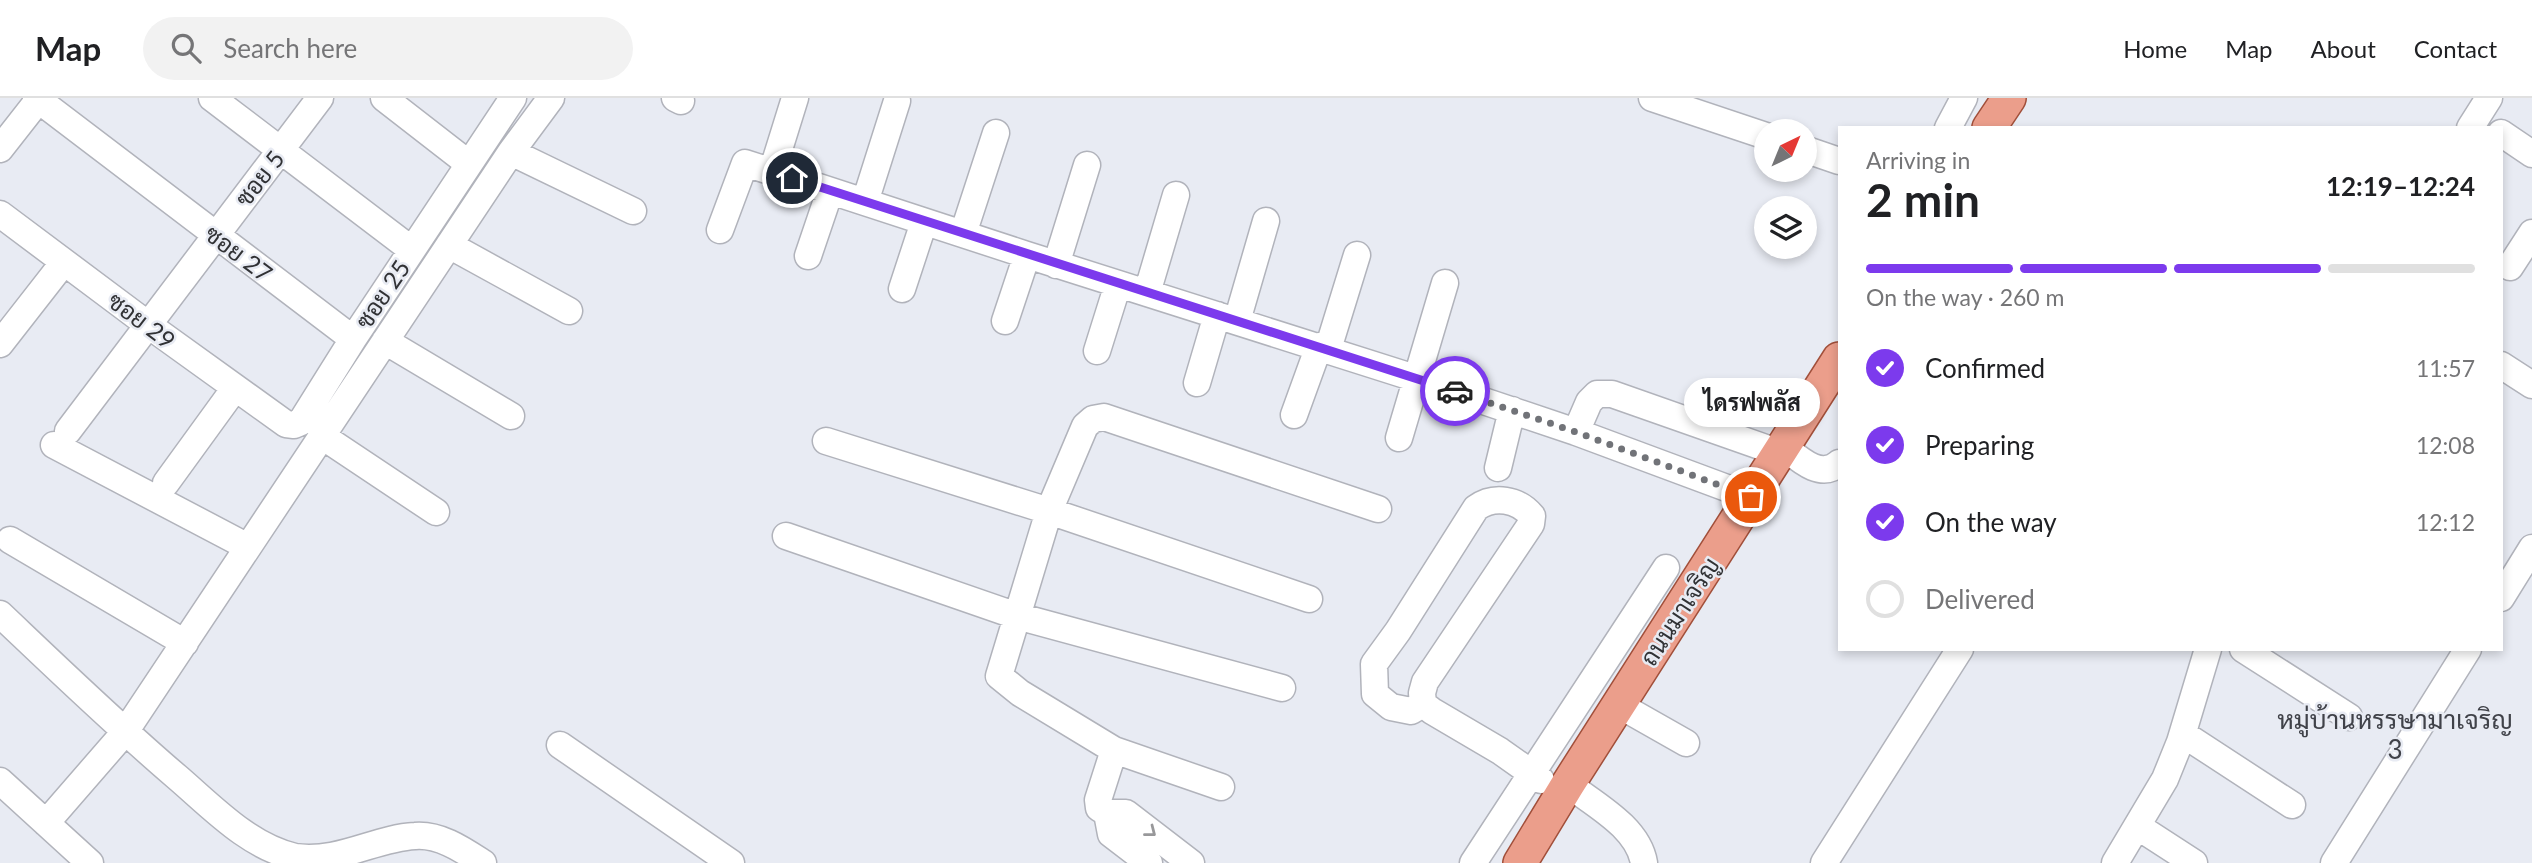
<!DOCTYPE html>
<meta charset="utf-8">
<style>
body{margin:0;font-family:Lato,Sarabun,sans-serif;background:#f2f2f2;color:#202124;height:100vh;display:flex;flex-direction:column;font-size:26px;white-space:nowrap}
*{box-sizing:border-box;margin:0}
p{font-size:23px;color:#757577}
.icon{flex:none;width:38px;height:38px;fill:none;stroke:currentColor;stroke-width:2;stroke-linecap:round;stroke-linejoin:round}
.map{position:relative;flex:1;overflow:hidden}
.sheet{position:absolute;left:1838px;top:28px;width:665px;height:525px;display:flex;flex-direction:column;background:#fff;border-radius:0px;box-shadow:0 4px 10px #0003}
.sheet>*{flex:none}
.needle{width:46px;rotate:43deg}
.controls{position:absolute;left:1754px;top:21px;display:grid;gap:14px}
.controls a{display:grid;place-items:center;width:63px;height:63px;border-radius:50%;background:#fff;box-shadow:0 4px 10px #0003;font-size:35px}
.pin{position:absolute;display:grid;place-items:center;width:60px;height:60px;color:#fff;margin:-30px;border:4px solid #fff;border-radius:50%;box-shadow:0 2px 7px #0007}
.courier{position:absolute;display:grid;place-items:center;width:70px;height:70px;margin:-35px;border:5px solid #7c3aed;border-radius:50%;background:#fff;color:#222;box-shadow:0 2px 9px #0007}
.bubble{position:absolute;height:49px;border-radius:24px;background:#fff;box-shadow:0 4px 10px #0003;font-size:23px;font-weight:700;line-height:49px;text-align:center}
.summary em{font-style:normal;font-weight:700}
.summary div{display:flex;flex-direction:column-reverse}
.summary{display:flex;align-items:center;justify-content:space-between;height:119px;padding:0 28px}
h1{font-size:46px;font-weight:700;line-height:52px}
.bar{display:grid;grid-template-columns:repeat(4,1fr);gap:10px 7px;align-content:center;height:84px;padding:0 28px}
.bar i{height:9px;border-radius:5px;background:#e0e0e0}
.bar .current{background:#7c3aed}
.bar p{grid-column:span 4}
ol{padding:0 28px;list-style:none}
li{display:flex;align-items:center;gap:21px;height:77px}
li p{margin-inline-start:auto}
li .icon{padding:7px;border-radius:50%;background:#7c3aed;color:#fff;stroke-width:4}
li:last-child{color:#757577}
li i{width:38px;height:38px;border:4px solid #e0e0e0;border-radius:50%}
header{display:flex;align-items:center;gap:42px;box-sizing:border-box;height:98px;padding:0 35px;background:#fff;border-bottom:2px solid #e0e0e0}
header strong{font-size:33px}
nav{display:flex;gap:38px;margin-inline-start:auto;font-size:24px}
.search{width:490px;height:63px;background:#f2f2f2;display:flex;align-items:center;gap:18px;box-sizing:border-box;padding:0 24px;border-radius:38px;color:#757577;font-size:26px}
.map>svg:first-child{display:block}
</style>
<header>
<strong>Map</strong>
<div class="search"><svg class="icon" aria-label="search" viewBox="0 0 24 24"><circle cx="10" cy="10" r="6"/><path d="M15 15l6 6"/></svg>Search here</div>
<nav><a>Home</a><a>Map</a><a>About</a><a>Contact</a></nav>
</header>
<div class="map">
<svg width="2532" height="765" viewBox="0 0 2532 765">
<rect width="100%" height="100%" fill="#e8ebf3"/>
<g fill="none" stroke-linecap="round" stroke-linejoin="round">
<g stroke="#b1b3bb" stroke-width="29">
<path id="minor" d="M36,0L353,241
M212,0L412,152
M384,0L469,66
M675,0L681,3
M1652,0L1766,38
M1948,30L1964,0
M2470,30L2489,0
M2501,35L2532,56
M0,51L40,0
M1804,51L1839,63
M511,54L633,113
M772,74L795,0
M865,104L897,3
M0,116L147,226L286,326L294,327L301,324L353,241L513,0
M720,132L745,65L1027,157L1418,281L1576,334L1751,399
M963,136L996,35
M449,147L569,213
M808,158L830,93
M1056,167L1087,67
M2510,169L2532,135
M902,191L924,124
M1147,195L1176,97
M1005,223L1027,157
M1237,223L1266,123
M385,243L511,318
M0,246L64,164
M1328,251L1357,157
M1097,253L1118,186
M2501,267L2532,287
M1197,285L1217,217
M1294,317L1319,248
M68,333L320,0
M1576,334L1589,304L1597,296H1612L1780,355
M322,338L436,414
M1399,340L1445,185
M826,343L1049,413L1309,501
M54,347L248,449
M1784,349C1799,361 1821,382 1839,365
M1498,370L1512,312
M166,385L235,290
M786,438L1017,518L1282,590
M10,442L185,545
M2501,500L2532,450
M0,516C58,571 116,627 177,679C212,709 248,748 295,759C340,765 375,740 415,738C440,736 463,752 483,765
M2243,551L2349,619
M1423,606L1411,613L1391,609L1375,596L1374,566L1398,533L1476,410C1494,397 1518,401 1532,418L1531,426L1425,584L1422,595L1423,606L1432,613L1500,653L1541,682
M1619,607L1686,645
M2183,636L2292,707
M560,647L731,765
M1114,652L1098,702L1099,710L1107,715H1126L1191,765
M0,683L90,765
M1568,686C1595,707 1638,729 1644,765
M1221,689L1114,652L1020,595L999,578L1049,413L1085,328L1093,321L1104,319L1378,411
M1107,715L1111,736L1149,765
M46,725L125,634L511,54L551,0
M2137,728L2194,765
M1473,765L1666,470
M1824,765L1960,551
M2115,765L2165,681L2180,644L2208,551
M2334,765L2468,551"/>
</g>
<g stroke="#a14f3a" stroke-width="36">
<path id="major" d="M1989,30L2009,0
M1520,765L1568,686L1839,261"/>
</g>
<use href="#minor" stroke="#fff" stroke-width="26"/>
<use href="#major" stroke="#eb9e8b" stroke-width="33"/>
</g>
<defs><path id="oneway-chevron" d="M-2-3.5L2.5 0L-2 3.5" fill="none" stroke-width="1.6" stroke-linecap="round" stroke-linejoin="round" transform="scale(1.75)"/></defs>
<use stroke="#98989a" href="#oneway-chevron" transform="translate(1151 734) rotate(38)"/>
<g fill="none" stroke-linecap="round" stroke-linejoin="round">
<path stroke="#717378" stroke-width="7" stroke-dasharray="0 12.6" d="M1455,293L1576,334L1751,399"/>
<path stroke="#7c3aed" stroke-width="9" d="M792,80L1455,293"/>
</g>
<g text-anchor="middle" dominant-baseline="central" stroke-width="5" stroke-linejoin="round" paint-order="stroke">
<g font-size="24" fill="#313235" stroke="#e8ebf3">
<text transform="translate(259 80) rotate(-52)">ซอย 5</text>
<text transform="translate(239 155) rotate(37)">ซอย 27</text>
<text transform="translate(382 196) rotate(-56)">ซอย 25</text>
<text transform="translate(142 222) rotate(37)">ซอย 29</text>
<text transform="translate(1679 513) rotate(-57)">ถนนมาเจริญ</text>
</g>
<g font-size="26" fill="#404249" stroke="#e8ebf3">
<text x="2395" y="621">หมู่บ้านหรรษามาเจริญ<tspan x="2395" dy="30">3</tspan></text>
</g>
</g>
</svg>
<div class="controls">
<a><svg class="needle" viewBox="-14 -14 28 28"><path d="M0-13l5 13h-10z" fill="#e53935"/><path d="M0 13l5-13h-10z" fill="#757577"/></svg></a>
<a><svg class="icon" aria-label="layers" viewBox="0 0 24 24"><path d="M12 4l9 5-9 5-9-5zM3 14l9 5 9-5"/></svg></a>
</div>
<div class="pin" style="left:1751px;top:399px;background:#ea580c"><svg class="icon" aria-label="bag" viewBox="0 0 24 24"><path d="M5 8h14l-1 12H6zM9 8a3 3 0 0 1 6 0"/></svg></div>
<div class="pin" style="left:792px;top:80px;background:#1f2937"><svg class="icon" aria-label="home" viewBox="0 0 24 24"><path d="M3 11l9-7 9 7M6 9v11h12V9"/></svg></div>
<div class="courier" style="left:1455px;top:293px"><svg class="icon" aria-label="car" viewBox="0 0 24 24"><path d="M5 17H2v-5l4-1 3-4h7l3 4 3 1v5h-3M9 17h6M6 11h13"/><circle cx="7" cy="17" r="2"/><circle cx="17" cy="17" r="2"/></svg></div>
<div class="bubble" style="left:1684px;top:280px;width:136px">ไดรฟพลัส</div>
<section class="sheet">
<div class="summary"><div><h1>2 min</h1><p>Arriving in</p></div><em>12:19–12:24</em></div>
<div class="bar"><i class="current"></i><i class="current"></i><i class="current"></i><i></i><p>On the way · 260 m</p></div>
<ol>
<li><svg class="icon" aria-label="check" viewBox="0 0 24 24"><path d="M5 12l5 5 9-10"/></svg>Confirmed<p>11:57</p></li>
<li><svg class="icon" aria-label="check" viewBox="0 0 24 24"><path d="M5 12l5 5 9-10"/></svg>Preparing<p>12:08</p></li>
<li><svg class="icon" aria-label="check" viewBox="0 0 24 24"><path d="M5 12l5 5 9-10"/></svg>On the way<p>12:12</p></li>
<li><i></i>Delivered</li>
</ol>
</section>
</div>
